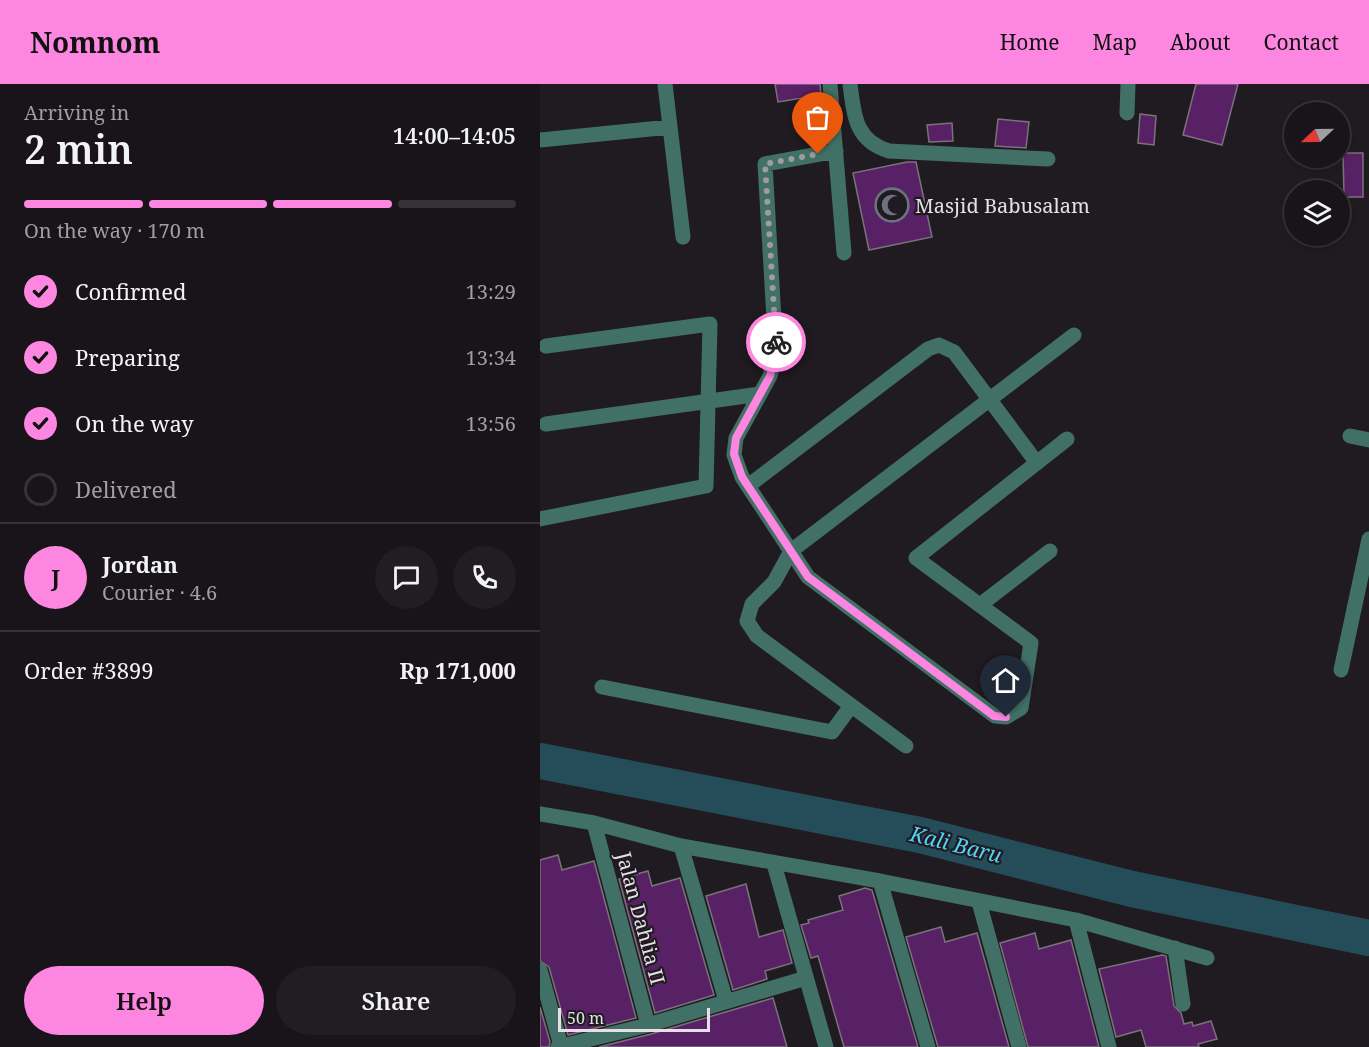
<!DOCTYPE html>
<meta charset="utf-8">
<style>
body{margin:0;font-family:"Noto Serif",serif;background:#211d22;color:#f1f3f6;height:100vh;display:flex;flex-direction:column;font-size:22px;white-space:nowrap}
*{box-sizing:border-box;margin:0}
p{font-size:20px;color:#9f9ea2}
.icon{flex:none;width:33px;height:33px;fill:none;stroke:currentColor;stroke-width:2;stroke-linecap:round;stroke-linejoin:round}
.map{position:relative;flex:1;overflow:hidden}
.details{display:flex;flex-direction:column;background:#181419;width:540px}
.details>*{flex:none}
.needle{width:39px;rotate:248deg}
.fabs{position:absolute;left:744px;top:18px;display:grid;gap:12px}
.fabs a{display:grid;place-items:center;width:66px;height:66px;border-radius:50%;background:#181419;box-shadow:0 3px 9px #0003,0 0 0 2px #363338;font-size:30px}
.scale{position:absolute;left:18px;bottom:15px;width:152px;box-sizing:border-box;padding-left:6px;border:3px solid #e4e0e5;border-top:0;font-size:16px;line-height:21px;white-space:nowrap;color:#e4e0e5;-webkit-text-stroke:4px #201b21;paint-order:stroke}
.pin{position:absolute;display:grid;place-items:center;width:51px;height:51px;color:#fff;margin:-62px -26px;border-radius:50% 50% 50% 0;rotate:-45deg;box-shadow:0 0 6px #0007}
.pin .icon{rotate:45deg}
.courier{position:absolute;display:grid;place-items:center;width:60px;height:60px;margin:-30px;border:4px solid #fd86e1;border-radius:50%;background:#fff;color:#222;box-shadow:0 2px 8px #0007}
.overview em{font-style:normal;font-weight:600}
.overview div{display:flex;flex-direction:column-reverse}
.overview{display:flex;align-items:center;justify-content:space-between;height:102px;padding:0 24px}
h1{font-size:39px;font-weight:600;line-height:45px}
.bar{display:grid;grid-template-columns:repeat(4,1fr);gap:9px 6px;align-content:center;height:72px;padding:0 24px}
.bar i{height:8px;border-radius:4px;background:#363338}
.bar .active{background:#fd86e1}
.bar p{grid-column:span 4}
.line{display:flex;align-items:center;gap:15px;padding:0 24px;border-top:2px solid #363338}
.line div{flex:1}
.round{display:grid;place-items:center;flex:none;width:63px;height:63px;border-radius:32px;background:#211d22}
ol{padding:0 24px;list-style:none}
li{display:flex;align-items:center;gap:18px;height:66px}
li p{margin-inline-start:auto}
li .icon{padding:6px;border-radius:50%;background:#fd86e1;color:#111;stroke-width:4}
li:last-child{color:#9f9ea2}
li i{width:33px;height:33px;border:3px solid #363338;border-radius:50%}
.button{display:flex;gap:12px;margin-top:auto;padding:12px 24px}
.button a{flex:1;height:69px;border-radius:36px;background:#fd86e1;color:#111;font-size:24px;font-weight:600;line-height:69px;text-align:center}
.button a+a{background:#211d22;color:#f1f3f6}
header{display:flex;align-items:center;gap:36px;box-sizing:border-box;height:84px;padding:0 30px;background:#fd86e1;color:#111}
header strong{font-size:28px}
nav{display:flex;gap:33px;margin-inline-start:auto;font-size:21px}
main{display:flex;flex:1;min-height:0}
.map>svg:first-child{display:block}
</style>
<header>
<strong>Nomnom</strong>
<nav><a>Home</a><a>Map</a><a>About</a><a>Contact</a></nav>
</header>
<main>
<section class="details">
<div class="overview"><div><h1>2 min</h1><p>Arriving in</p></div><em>14:00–14:05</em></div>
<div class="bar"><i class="active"></i><i class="active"></i><i class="active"></i><i></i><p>On the way · 170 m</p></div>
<ol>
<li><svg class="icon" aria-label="check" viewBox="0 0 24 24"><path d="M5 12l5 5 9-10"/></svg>Confirmed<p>13:29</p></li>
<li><svg class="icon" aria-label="check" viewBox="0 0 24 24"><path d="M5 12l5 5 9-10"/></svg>Preparing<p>13:34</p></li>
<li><svg class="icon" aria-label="check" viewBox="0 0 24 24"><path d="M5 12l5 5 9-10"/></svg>On the way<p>13:56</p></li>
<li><i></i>Delivered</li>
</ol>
<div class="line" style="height:108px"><b class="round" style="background:#fd86e1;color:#111">J</b><div><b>Jordan</b><p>Courier · 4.6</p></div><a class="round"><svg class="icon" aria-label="chat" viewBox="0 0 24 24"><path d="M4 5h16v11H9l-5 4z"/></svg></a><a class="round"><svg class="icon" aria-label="phone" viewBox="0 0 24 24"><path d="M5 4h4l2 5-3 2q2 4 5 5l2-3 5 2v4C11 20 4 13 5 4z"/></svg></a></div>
<div class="line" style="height:78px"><div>Order #3899</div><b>Rp 171,000</b></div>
<div class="button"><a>Help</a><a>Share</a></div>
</section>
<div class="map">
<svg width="829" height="963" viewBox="0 0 829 963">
<rect width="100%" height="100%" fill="#201b21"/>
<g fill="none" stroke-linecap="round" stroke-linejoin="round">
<path stroke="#254d59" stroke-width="36" d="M0,677L380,751L592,805L829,854"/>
</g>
<path fill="#592165" stroke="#79727a" stroke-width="1.5" d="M235,0H280L281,11L238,18Z
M656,0H698L682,61L643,51Z
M600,30L616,32L614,61L598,59Z
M458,35L489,38L486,64L455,62Z
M412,39L413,57L389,58L387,41Z
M803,69H823V113H804Z
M367,78H376L392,153L329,166L313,89Z
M18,771L22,786L54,777L96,934L28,951L9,883L0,877V776Z
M108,787L112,802L140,794L174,911L115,929L79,795Z
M206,800L219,853L243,846L252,879L225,887L227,895L193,906L166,812Z
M325,804L332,806L378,963H304L278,872L271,874L261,841L269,839L268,836L303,826L299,812Z
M401,843L405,858L437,849L469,963H398L366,853Z
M495,849L499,865L531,856L559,963H488L460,859Z
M622,871L626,872L634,922L641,929L644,940L652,938L653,942L671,937L677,955L658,960L659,963H606L601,946L576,953L559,885Z
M233,914L247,963H59L111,950Z
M0,923L10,958L9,963H0Z"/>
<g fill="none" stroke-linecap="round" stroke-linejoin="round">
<path stroke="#417166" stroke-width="15" d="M125,0L143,153
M290,0L304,169
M310,0C314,31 315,57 349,67L508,75
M587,29L588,0
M0,56L130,43
M296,67L225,80L236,270L230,292L196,354L194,371L202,393L268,493L455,632L466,633L481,624L491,559L376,474L527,355
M6,340L220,310
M810,352L829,356
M208,402L388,265L399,261L414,268L497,379
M0,435L166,402L170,240L6,262
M440,521L510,467
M801,586L829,455
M62,603L292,648L311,622
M366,662L217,552L207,537L212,520L234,498L251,467L534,251
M0,730L54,739L141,762L340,797L536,836L667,874
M54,739L108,941
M141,762L186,917
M234,780L286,963
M340,797L388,963
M439,818L479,963
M536,836L569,963
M635,864L643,920
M0,886L21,962
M18,963L108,941L266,894"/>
</g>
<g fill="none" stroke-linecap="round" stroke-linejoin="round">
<path stroke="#9f9ba0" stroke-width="6" stroke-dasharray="0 10.8" d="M236,258L225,80L278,70"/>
<path stroke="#fd86e1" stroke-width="8" d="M236,258V270L230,292L196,354L194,370L202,393L268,493L454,632L466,633"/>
</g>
<defs>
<g id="mosque-ring" transform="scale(1.725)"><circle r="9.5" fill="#201b21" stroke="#6b7280" stroke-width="1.5"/><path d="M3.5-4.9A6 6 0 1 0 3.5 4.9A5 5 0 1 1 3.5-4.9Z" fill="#6b7280"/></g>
</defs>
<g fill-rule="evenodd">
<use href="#mosque-ring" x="352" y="121"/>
</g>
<g text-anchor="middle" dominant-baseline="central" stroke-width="4.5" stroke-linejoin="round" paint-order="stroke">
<g font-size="20" fill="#e4e0e5" stroke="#201b21" text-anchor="start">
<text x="375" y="121">Masjid Babusalam</text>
</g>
<g font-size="20" fill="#e4e0e5" stroke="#201b21">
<text transform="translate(101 834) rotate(75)">Jalan Dahlia II</text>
</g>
<g font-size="21" font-style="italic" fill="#51d4f8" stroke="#201b21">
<text transform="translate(416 760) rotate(14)">Kali Baru</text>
</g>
</g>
</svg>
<div class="fabs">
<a><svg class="needle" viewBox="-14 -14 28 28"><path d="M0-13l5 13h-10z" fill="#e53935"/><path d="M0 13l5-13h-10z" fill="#9f9ea2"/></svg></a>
<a><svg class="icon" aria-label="layers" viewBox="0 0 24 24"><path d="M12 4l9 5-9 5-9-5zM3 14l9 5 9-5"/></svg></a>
</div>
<div class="scale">50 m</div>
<div class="pin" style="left:278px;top:70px;background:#ea580c"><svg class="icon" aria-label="bag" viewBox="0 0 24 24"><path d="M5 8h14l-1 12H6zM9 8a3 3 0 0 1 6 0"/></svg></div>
<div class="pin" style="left:466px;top:633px;background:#1f2937"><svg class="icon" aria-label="home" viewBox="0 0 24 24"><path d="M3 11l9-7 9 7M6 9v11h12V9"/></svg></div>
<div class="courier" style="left:236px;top:258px"><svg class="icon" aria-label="bike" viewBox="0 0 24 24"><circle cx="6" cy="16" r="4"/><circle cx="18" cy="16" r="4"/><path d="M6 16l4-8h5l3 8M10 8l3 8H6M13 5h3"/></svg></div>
</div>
</main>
